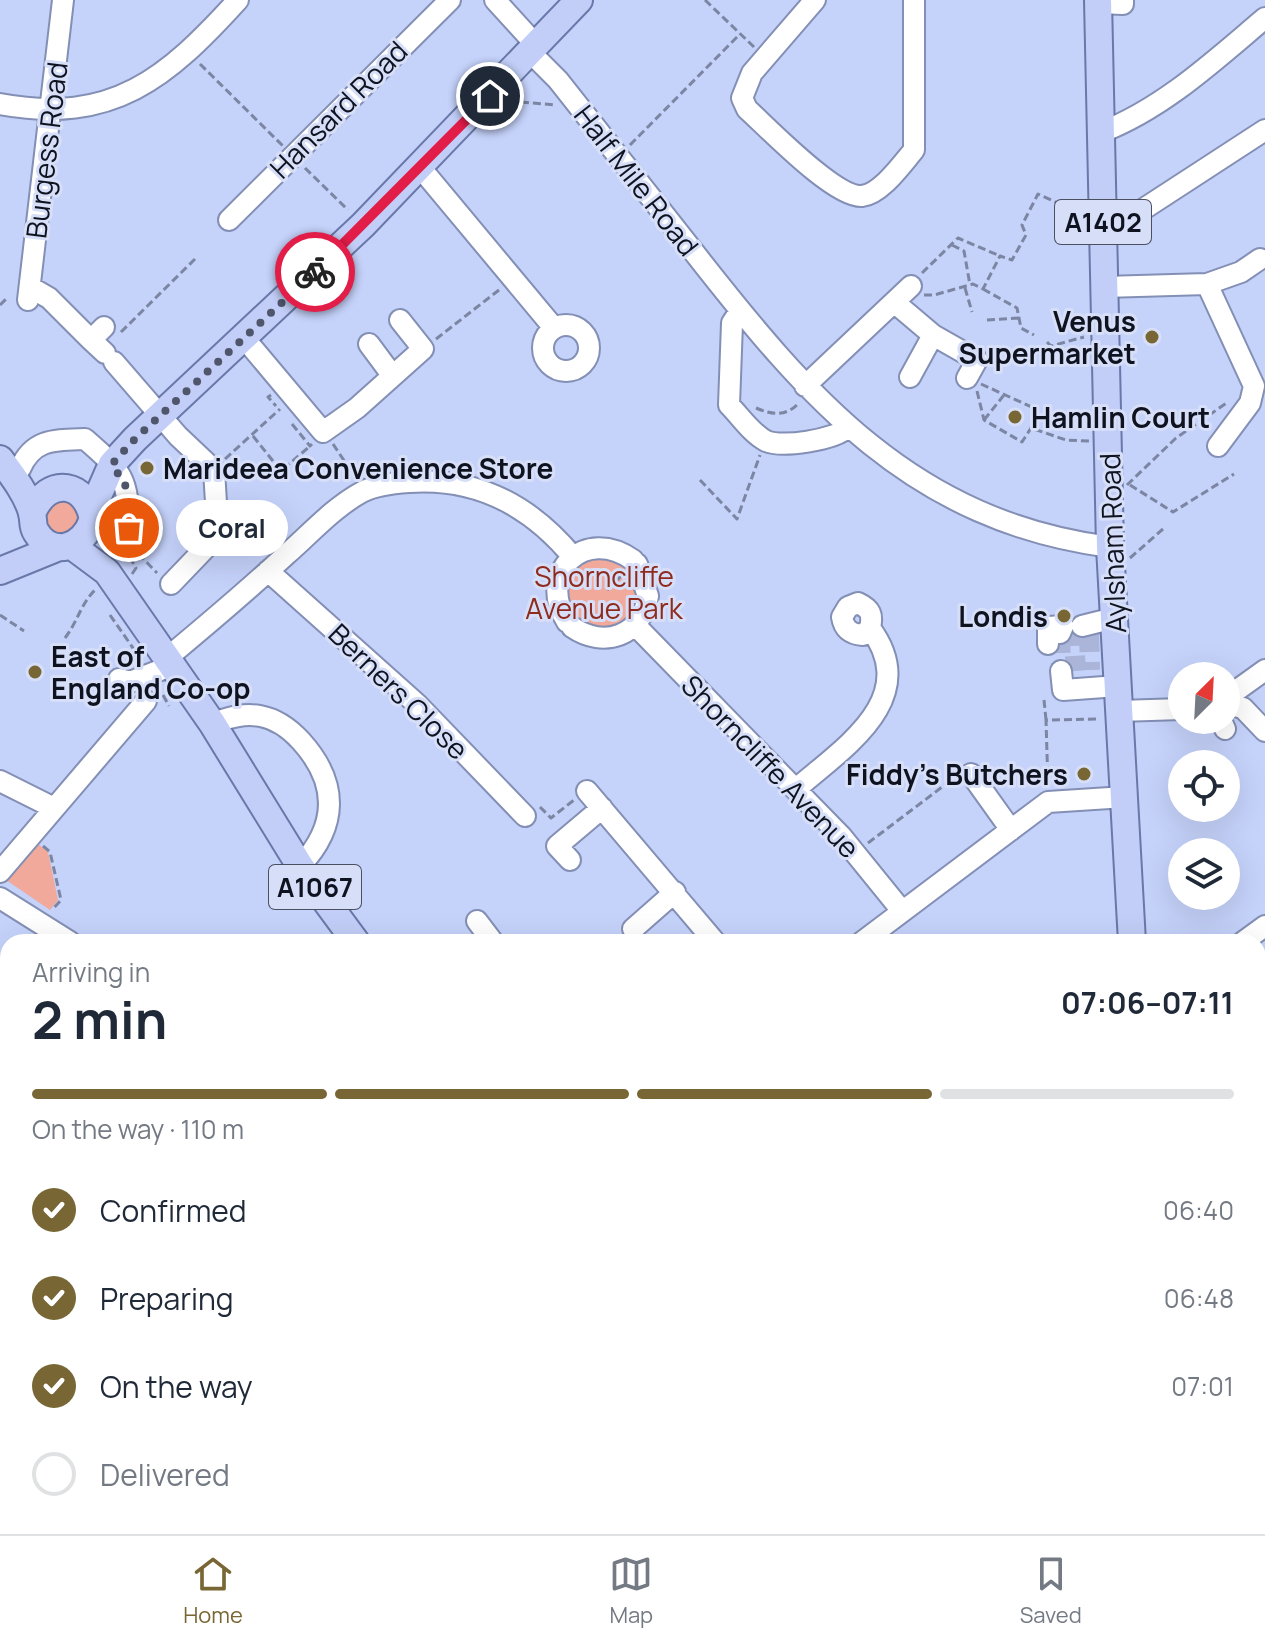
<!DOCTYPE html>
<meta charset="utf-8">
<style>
body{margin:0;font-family:Manrope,sans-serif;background:#f6f6f7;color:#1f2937;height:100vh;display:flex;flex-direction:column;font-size:30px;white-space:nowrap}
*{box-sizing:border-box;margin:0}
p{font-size:26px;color:#747a83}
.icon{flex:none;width:44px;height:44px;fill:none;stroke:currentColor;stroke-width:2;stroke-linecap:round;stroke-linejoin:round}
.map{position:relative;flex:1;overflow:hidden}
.side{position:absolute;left:0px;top:934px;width:1266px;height:600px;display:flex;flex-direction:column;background:#fff;border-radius:24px 24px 0 0;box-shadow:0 8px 32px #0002}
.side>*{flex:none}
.needle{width:52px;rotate:24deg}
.controls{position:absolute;left:1168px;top:662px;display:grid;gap:16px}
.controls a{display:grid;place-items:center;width:72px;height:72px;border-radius:50%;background:#fff;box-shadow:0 8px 32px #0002;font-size:40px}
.pin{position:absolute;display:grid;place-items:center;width:68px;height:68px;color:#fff;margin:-34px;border:4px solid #fff;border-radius:50%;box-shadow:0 2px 8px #0007}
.courier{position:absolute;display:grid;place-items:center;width:80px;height:80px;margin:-40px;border:6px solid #e11d48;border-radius:50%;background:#fff;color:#222;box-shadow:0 2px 10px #0007}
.bubble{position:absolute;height:56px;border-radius:28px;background:#fff;box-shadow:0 8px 32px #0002;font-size:26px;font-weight:700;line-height:56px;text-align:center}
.summary em{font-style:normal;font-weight:700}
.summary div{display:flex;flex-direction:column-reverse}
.summary{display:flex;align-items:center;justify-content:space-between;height:136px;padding:0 32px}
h1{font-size:52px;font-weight:700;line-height:60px}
.bar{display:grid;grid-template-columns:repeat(4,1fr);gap:12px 8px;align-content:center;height:96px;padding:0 32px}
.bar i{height:10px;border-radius:6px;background:#e0e1e3}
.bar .current{background:#786735}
.bar p{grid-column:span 4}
ol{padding:0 32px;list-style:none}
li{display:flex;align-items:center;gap:24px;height:88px}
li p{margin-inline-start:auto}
li .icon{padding:8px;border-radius:50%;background:#786735;color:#fff;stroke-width:4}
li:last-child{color:#747a83}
li i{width:44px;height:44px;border:4px solid #e0e1e3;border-radius:50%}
.menu{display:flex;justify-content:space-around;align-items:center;height:112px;border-top:2px solid #e0e1e3;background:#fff;font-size:22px;color:#747a83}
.menu a{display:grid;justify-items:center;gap:4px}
.menu .current{color:#786735}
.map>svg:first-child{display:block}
</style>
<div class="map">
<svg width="1265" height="1534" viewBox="0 0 1265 1534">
<rect width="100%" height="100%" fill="#c5d2fa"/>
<path fill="#f0a99b" d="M56,498L79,505L81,526L57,537L46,529L44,510Z
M567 593a36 36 0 1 1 72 0a36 36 0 1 1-72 0Z
M38,844L48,852L58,900L50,910L6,880Z
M0,1236L8,1242V1502L0,1498Z
M69,1526H295L302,1534H77Z"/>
<path fill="#61a873" stroke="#487b5a" stroke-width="2" d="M0,1498L8,1502V1526H69L77,1534H0Z"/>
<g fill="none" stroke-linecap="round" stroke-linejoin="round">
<path stroke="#487b5a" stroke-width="4" d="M0,1236L8,1242
M295,1526L302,1534"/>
<path stroke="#aab5d9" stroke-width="20" stroke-dasharray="20 10" stroke-linecap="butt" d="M1073,626L1076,671
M1089,632L1090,670
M1060,633L1061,671"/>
<g stroke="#838fb4" stroke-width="24">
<path id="minor" d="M495,0L536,45
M815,0L752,73L742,98L747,109C768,128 835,198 862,196C881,194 902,164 914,150V0
M1098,3L1123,4V0
M530,52L558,80C603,137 648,194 693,251C808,398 912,521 1110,547
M0,104C113,125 167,78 238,0
M1102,132C1164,108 1215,60 1265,18
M419,166L554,328
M229,220L450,0
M1103,227L1119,225L1265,130
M1207,284L1241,272L1260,259
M30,287L49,298L91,340
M1104,287L1207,284L1254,386L1250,403L1218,446
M28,300L63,0
M894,302L933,335L910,377
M740,311L732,323L729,405C740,416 752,434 766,441C782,448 834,440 847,428
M543 348a23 23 0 1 1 46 0a23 23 0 1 1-46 0Z
M104,327L91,340L105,353
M933,335L977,360L967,378
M245,339L323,432L357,408L423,349L400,320
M369,344L392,375
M114,362L178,436L214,470L218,535L171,584
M805,386L911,286
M20,469C33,438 56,440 85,439C123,472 128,478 129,528
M268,571L418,705L525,816
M567,622C536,572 585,526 633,560
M636,626L842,837L902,911
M1082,626L1114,618
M572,627C604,649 642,636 648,596L637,564
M1048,644V627L1063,626L1060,633
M167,658C208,624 248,590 287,554C310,534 334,507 362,492C375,485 394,483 409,482C477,477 530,505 573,557
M1061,671L1063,690L1118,686
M119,679L130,682L173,665
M1226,698L1265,670
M1226,704L1243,708L1265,731
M1119,711L1182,709
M1221,720L1225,729
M212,723C229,718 243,713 260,716C277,719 290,729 301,741C339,783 338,826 300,866
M971,774L1011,830
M0,781L54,808
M796,789C843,748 923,699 870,628C873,615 871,609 858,603L848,607L842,617C844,629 850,634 863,635L870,628
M587,791L715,942
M570,860L557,846L602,808
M0,872L146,701
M0,898L70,942
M477,921L493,942
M633,929L675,892
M862,942L1048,802L1125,797
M1243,942L1265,926
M0,982L8,987
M0,1156L8,1161
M1258,1206L1265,1203
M1258,1520L1265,1519
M898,1526L903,1534
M600,1534L606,1526
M707,1534L710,1532
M814,1534L828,1526
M1181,1534L1225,1526"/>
</g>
<g stroke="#6978a8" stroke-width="30">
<path id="major" d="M1098,0L1110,547L1132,942
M0,459C12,475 27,494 32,513C34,520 32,526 36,532C52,559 84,547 92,521
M92,510L112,464L135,439L363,225L579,0
M32,514C47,474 89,482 93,522
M72,546L107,572L212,723L300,866L356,942
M0,571L59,547
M794,1526L799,1534
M1169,1526L1170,1534"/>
</g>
<path stroke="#7c86a3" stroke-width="3" stroke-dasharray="8 4" stroke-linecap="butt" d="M705,0L754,47
M200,64L283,146
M509,101L556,105
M630,145L740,34
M305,168L348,210
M952,245L964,251L970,285
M922,273L958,238L1000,256
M965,288L972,312
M983,289L1017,308L1021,328L1034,335
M924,295H934L973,284L983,289L1000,256L1012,260L1026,235L1022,225L1038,194L1060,204L1082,207
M0,305L8,297
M987,320L1019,318
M121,332L195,259
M436,339L499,290
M1047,342L1051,346L1084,337
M1051,346L1085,366
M981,384L1036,409L1031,428L1066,440L1089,441
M977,391L984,420L1022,442L1031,428
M271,395L268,397L276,406
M756,408C773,415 785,417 799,403
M984,420L1004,395
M292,424L310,446L312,444
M253,436L281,471L310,446
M333,444L355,477
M225,459L280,409
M700,480L737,519L760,455
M1127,485L1176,438L1228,402
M1130,485L1173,512L1234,474
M130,545L157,573
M1130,558L1163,529
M132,574L136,568L132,561L138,555
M607,590L622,575
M0,615L24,631
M110,615L140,658
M65,638C78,621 81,603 96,589
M163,695L169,706
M1044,700L1046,720
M1048,786L1046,720L1100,719
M540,807L551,818L574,800
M868,843L954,778
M43,846L50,852L61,900L52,910
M0,1073L8,1061
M1258,1124L1265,1121
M1258,1144L1265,1155
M0,1265L8,1272
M0,1403L8,1407
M1258,1485L1260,1504
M170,1526L173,1534
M213,1526L242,1534
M275,1526L282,1534
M323,1526L331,1534
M997,1526L1000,1534
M301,1534L310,1526"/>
<use href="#minor" stroke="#fff" stroke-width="20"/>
<use href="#major" stroke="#c2cef7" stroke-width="26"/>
</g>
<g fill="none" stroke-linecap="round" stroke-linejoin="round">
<path stroke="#4f566c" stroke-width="8" stroke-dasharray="0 14.4" d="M129,528L128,490L112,464L135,439L315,272"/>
<path stroke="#e11d48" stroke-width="10" d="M315,272L490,96"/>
</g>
<g fill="#786735" stroke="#d7dff8" stroke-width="3">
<circle cx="1152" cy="337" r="8"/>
<circle cx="1015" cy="417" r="8"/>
<circle cx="147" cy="468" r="8"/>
<circle cx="1064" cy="616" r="8"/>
<circle cx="35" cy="672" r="8"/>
<circle cx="1084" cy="774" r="8"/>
</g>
<g text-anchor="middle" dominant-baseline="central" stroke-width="6" stroke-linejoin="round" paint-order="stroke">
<g fill="#d7dff8" stroke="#4b5061" stroke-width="2">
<rect x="1055" y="200" width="96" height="44" rx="6"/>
<rect x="269" y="865" width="92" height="44" rx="6"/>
</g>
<g font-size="26" font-weight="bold" fill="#0f1320">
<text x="1103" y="222">A1402</text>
<text x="315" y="887">A1067</text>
</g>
<g font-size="28" fill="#0f1320" stroke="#d7dff8">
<text transform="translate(338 109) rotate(-45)">Hansard Road</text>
<text transform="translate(46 150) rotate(-83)">Burgess Road</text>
<text transform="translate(637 180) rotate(52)">Half Mile Road</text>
<text transform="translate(1112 543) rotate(-92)">Aylsham Road</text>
<text transform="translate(399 691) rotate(44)">Berners Close</text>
<text transform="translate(771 766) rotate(46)">Shorncliffe Avenue</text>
</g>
<g font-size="28" font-weight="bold" fill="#0f1320" stroke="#d7dff8" text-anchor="end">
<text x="1136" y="321">Venus<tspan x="1136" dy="32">Supermarket</tspan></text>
<text x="1031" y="417" text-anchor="start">Hamlin Court</text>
<text x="163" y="468" text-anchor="start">Marideea Convenience Store</text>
<text x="1048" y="616">Londis</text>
<text x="51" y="656" text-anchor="start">East of<tspan x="51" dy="32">England Co-op</tspan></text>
<text x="1068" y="774">Fiddy's Butchers</text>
</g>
<g font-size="28" fill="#8e2b1d" stroke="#d7dff8">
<text x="604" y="576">Shorncliffe<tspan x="604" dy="32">Avenue Park</tspan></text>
</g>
</g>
</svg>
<div class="controls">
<a><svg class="needle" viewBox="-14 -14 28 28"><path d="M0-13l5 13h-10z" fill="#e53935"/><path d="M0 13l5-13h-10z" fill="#747a83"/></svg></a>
<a><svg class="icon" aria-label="locate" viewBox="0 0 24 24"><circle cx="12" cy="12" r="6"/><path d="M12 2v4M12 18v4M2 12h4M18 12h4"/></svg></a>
<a><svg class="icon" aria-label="layers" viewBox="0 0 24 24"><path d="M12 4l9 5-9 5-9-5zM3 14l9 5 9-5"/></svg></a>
</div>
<div class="pin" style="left:129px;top:528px;background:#ea580c"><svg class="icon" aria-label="bag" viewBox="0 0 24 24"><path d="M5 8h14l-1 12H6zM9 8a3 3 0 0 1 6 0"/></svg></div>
<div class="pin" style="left:490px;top:96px;background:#1f2937"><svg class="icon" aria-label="home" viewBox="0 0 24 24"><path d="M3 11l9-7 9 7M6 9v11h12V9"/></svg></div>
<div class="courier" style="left:315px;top:272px"><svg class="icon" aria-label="bike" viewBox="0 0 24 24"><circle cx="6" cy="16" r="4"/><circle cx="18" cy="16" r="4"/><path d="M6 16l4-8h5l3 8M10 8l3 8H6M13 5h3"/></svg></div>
<div class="bubble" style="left:176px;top:500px;width:112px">Coral</div>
<section class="side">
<div class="summary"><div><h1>2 min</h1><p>Arriving in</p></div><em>07:06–07:11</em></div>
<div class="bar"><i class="current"></i><i class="current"></i><i class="current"></i><i></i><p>On the way · 110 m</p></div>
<ol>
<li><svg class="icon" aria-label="check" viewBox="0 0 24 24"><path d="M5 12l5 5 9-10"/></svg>Confirmed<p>06:40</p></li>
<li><svg class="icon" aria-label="check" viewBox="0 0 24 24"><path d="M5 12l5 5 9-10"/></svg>Preparing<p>06:48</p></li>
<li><svg class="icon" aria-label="check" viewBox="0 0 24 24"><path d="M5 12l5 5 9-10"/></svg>On the way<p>07:01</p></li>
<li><i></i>Delivered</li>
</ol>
</section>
</div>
<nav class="menu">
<a class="current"><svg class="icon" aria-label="home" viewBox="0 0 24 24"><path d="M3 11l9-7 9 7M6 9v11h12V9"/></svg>Home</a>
<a><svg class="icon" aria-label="map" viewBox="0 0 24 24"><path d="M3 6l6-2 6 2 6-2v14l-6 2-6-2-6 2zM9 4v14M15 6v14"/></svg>Map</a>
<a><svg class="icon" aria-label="saved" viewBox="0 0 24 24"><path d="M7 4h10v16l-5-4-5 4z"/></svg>Saved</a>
</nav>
